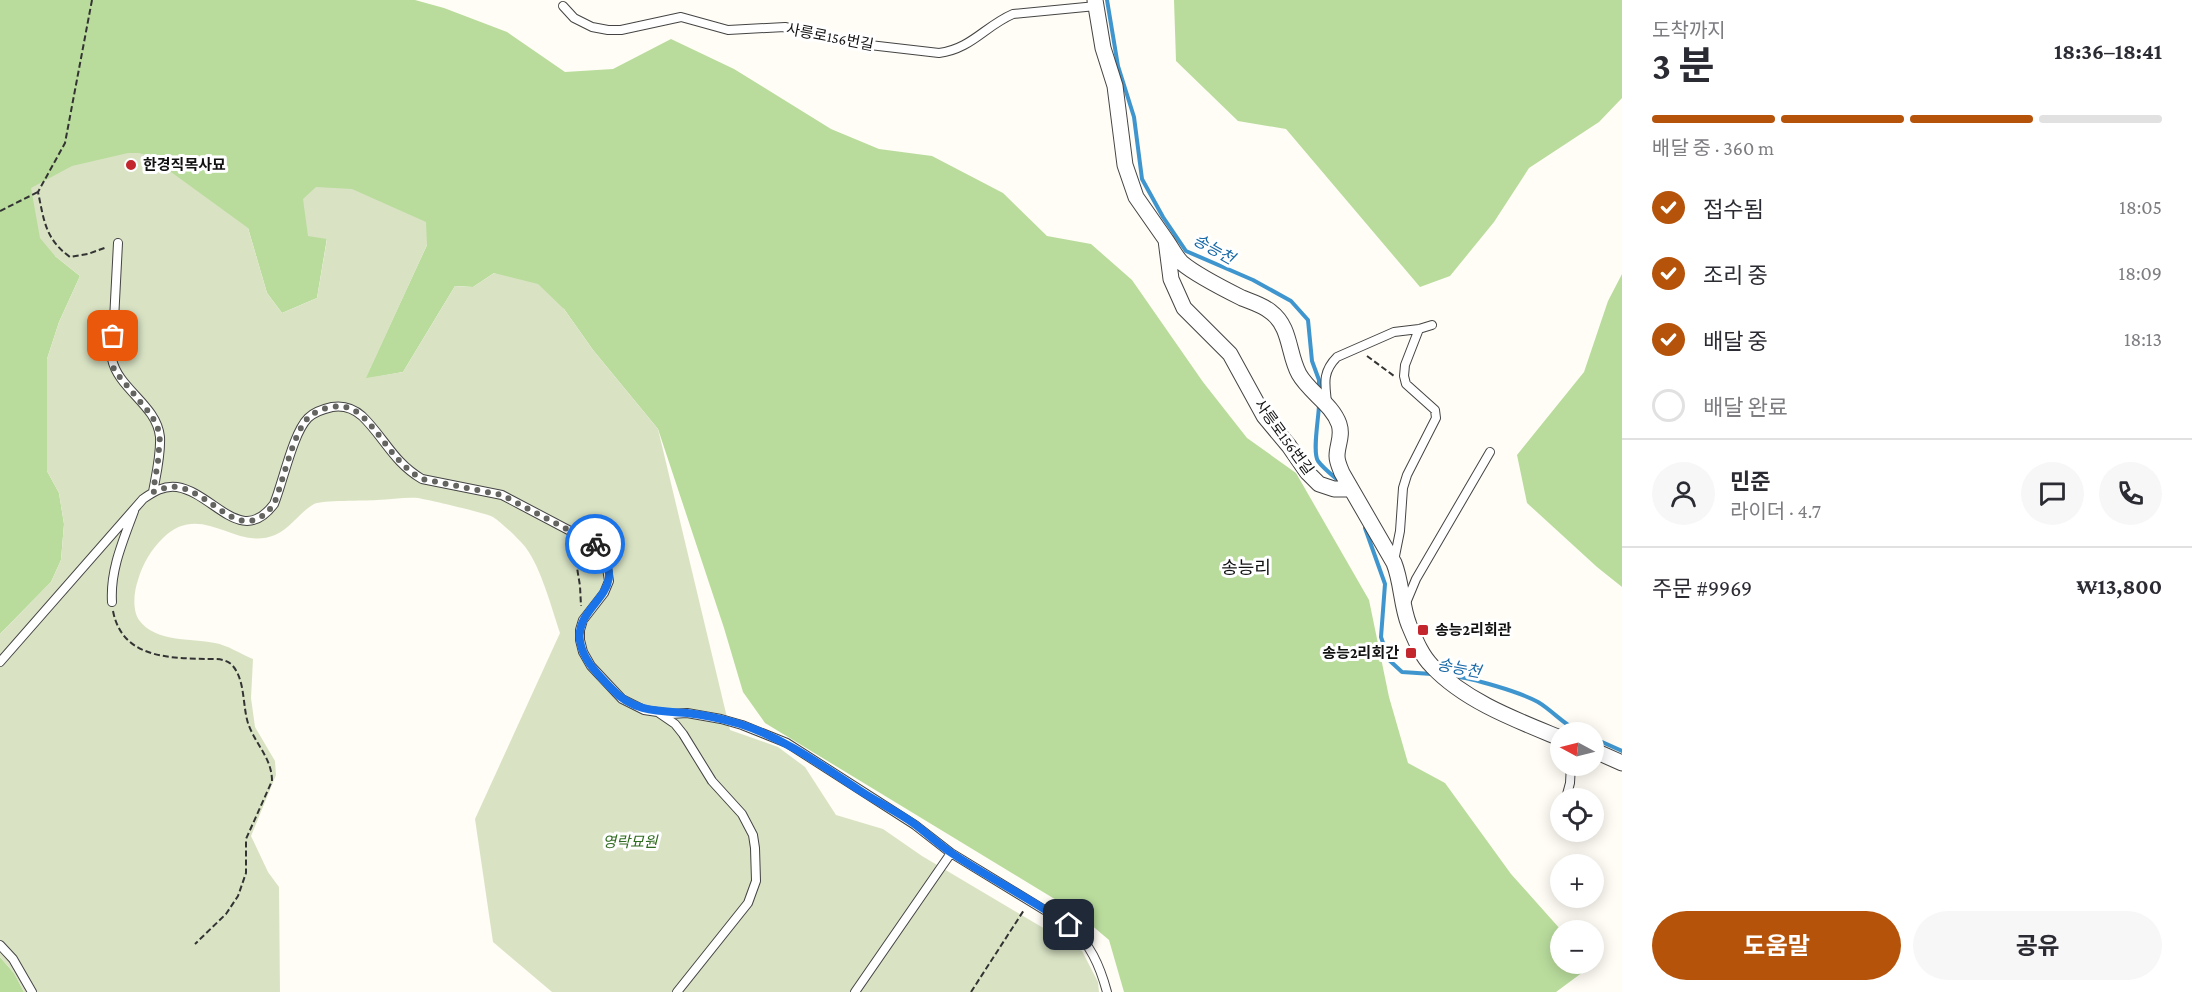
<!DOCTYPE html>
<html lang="ko">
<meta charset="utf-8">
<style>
body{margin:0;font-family:"Crimson Pro","Noto Sans KR",serif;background:#f7f7f7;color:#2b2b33;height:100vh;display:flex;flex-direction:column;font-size:22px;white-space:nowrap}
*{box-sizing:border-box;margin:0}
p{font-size:20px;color:#7c7c81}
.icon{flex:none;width:33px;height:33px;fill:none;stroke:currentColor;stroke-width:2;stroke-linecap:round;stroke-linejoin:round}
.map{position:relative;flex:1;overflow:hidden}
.details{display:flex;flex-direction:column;background:#fff;width:570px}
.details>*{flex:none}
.needle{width:39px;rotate:277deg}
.controls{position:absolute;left:1550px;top:722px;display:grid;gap:12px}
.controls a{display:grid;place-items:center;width:54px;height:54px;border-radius:50%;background:#fff;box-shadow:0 3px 15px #0003;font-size:30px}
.pin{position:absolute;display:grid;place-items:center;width:51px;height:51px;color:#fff;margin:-26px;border-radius:12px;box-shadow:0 3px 9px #0006}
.courier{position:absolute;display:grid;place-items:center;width:60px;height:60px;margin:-30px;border:4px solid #1a73e8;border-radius:50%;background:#fff;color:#222;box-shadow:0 2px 8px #0007}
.headline em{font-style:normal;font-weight:700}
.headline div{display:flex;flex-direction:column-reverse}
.headline{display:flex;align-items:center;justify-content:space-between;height:102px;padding:0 30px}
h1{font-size:39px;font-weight:700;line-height:45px}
.bar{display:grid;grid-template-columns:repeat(4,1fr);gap:9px 6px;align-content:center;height:72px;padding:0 30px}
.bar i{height:8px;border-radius:4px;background:#e1e1e2}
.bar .active{background:#b45309}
.bar p{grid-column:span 4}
.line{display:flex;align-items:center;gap:15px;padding:0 30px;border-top:2px solid #e1e1e2}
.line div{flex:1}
.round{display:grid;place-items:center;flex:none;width:63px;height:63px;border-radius:32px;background:#f7f7f7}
ol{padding:0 30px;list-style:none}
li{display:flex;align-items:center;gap:18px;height:66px}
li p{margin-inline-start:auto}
li .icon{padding:6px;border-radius:50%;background:#b45309;color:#fff;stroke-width:4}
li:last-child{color:#7c7c81}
li i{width:33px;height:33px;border:3px solid #e1e1e2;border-radius:50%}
.action{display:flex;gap:12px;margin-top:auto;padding:12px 30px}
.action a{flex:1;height:69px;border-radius:36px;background:#b45309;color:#fff;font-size:24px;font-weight:700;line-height:69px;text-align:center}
.action a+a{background:#f7f7f7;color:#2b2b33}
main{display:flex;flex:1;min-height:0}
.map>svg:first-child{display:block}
</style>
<main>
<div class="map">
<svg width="1622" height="992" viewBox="0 0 1622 992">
<rect width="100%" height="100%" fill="#fffdf5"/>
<path fill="#b9dc9c" d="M0,0H415L444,8L507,32L565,72L613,69L671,39L734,69L831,129L879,149L932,156L1003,193L1047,236L1091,244L1132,280L1203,382L1247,438L1296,473L1369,600L1389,697L1408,763L1445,783L1511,874L1561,930L1560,963H1579L1583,972L1556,992H1124L1109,940L1076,912L765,723L743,692L724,628L658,429L593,350L564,309L494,273L473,287L455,286L403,372L365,379L427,245L327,238L317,298L282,313L267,293L248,228L55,256L80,276L59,322L47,359V471L59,493L64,524L61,560L51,582L0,634Z
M1174,0H1622V98L1599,122L1529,168L1494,222L1450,276L1420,287L1286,129L1238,121L1176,61Z
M1622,274V587L1597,567L1527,503L1517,455L1584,372L1608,301Z
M0,957L14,973L24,992H0Z"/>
<path fill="#d9e3c4" d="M128,153H139L149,156L248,228L267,293L282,313L317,298L327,239L308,236L303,199L316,187L352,189L426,222L427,245L366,378L403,372L455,286L473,287L494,273L538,284L564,309L593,350L658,429L730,730L778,747L805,767L836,815L883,829L922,856L1082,951L1098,982L1099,992H552L493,942L475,819L560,633C552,609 541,568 526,548C520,540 502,523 493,517C486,513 429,500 418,498C405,497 390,500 377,500C365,501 322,500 314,504C301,511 291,528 275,535C235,552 202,500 163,538C151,550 143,563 138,580C134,591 132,610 139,620C156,643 191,638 215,643C227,645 241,654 253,659L251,698L255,727L275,761L276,775L251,836L268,872L279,887L280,992H24L14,973L0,957V634L51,582L61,560L64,524L59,493L47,471V359L59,322L80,276L55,256L40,238L31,188L72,166Z"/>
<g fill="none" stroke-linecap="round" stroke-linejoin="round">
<path stroke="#3f96cf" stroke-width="4" d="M1107,0L1118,66L1134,117L1142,179L1163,217L1186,251L1253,280L1291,301L1308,320L1312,361L1319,380V391
M1319,404C1319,417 1312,452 1318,461C1323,468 1332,475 1339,481
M1365,528L1385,584L1381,637L1389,660L1402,672L1432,674
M1452,676C1472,678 1520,692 1538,702C1553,711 1564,725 1580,732
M1593,738L1622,751"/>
<g stroke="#444" stroke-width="10">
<path id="service" d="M563,6L574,18L592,27L608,30H621L681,17L728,30L785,27L861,44L939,53C971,49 985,26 1013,14L1096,6
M118,243L112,359C118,389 157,405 160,437C161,455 156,475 153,492
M1327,402C1325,384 1322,372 1337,357L1394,332L1419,329L1432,325
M1394,561L1400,531L1403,488L1407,475L1436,418L1435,410L1406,384L1404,376L1405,365L1419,329
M112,602C110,570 123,541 134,511
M1406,603L1416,579L1490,452
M0,662L143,499C153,492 164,485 177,487C214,493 241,548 274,504C283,482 293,433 308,418C314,412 323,409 332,407C344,405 353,408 362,416C384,437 393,462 422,479L502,495L595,544L606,562L609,581L604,593L583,620L580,630V640L583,652L591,666L622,699L644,710L671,714L687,713L721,719L742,725L787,743L915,825L951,853L1069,925C1090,943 1100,966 1107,992
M659,713L675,724L683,734L712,781L742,814L753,835L755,848L756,881L748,903L677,992
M1566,798L1570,783L1571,765
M0,945L13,959L32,992
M855,992L951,853"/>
</g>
<g stroke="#444" stroke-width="17">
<path id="minor" d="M1095,0L1103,48L1115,86L1125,165L1136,197L1166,240L1171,279L1184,308L1230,354L1264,416L1289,446L1307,472L1319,484L1334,489H1351
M1166,240C1171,247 1176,257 1182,263C1195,274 1226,290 1242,298C1252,302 1263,305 1271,312C1291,327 1288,354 1299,374C1309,392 1332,404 1339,424C1343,436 1337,445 1337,456C1337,462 1340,468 1342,473L1394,563C1402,583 1401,605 1409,625C1415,639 1421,655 1432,666C1465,701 1516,720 1560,738
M1593,750L1622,763"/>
</g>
<path stroke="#333" stroke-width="2" stroke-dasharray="6 3" stroke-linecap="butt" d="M92,0L65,143L38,192C44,220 45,239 70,257L88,254L107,247
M0,211L38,192
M1367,356L1394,376
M573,543L580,586L581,606
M113,611C122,657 166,658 205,659C214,659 225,658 232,665C246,680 242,708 249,726C257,746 272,759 272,781L246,839V873L238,896L226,914L195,944
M971,992L1024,910"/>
<use href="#service" stroke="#fff" stroke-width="8"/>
<use href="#minor" stroke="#fff" stroke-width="15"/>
</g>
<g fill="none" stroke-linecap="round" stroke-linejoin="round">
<path stroke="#646461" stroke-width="6" stroke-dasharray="0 10.8" d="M113,336L112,359L114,370L152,416L158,429L160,436L158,461L153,492C161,489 168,486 176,487C213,491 241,549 274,504C283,482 293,433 308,418C314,412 323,408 332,407C344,405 353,408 362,416C384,437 394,463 422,479L502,495L595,544"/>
<path stroke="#1a73e8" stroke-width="8" d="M595,544C636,593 574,602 580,641C583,661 599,675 612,689C633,712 658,711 687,713C705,715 723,719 740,724C784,738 821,765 859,790C877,802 896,811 913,823C927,833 939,845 953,854C991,879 1031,899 1069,925"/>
</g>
<g fill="#c4262e" stroke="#fff" stroke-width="2">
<circle cx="131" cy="165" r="6"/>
<rect x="1417" y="624" width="12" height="12" rx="3"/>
<rect x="1405" y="647" width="12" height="12" rx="3"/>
</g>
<g text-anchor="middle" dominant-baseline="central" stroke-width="6" stroke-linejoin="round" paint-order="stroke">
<g font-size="15" fill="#111" stroke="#fff">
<text transform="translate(830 37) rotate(11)">사릉로156번길</text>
<text transform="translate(1284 437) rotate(54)">사릉로156번길</text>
</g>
<g font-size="15" font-weight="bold" fill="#111" stroke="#fff" text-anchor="start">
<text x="143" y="165">한경직목사묘</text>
<text x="1435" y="630">송능2리회관</text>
<text x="1399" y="653" text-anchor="end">송능2리회간</text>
</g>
<g font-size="15" font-style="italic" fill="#2f6b1f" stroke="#fff">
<text x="630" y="842">영락묘원</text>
</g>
<g font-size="16" font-style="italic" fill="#1768a6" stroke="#fff">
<text transform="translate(1214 249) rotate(29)">송능천</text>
<text transform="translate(1459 668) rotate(11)">송능천</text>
</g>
<g font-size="18" fill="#111" stroke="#fff">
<text x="1246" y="568">송능리</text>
</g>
</g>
</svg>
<div class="controls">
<a><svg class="needle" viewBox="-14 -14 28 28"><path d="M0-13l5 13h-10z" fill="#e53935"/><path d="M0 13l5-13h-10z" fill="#7c7c81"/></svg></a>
<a><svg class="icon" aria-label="locate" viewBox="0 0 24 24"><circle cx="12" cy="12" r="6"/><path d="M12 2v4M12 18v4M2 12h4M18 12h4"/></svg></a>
<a>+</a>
<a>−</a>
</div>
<div class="pin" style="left:113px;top:336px;background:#ea580c"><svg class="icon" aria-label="bag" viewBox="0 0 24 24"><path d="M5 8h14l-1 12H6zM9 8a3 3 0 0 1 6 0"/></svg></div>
<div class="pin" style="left:1069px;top:925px;background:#1f2937"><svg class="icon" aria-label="home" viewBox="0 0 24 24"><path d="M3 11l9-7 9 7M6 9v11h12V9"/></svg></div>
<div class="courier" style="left:595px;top:544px"><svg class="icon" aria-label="bike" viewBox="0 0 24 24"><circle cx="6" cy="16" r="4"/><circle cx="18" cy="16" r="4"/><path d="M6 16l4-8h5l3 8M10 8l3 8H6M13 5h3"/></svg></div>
</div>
<section class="details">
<div class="headline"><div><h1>3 분</h1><p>도착까지</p></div><em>18:36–18:41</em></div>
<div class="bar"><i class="active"></i><i class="active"></i><i class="active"></i><i></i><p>배달 중 · 360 m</p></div>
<ol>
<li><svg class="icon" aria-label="check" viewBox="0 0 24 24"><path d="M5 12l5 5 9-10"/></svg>접수됨<p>18:05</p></li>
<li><svg class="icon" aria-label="check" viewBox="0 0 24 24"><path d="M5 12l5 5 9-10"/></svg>조리 중<p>18:09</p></li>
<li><svg class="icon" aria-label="check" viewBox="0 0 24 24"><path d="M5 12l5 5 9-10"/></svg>배달 중<p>18:13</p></li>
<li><i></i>배달 완료</li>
</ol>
<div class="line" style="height:108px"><a class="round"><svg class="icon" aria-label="person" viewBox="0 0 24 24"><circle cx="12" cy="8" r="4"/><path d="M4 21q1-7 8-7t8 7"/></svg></a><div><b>민준</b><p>라이더 · 4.7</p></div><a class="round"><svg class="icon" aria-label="chat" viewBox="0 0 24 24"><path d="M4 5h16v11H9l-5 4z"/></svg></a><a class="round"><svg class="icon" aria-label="phone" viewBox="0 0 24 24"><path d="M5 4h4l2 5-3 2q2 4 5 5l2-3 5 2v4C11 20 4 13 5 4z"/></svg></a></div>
<div class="line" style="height:78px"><div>주문 #9969</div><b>₩13,800</b></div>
<div class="action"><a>도움말</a><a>공유</a></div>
</section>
</main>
